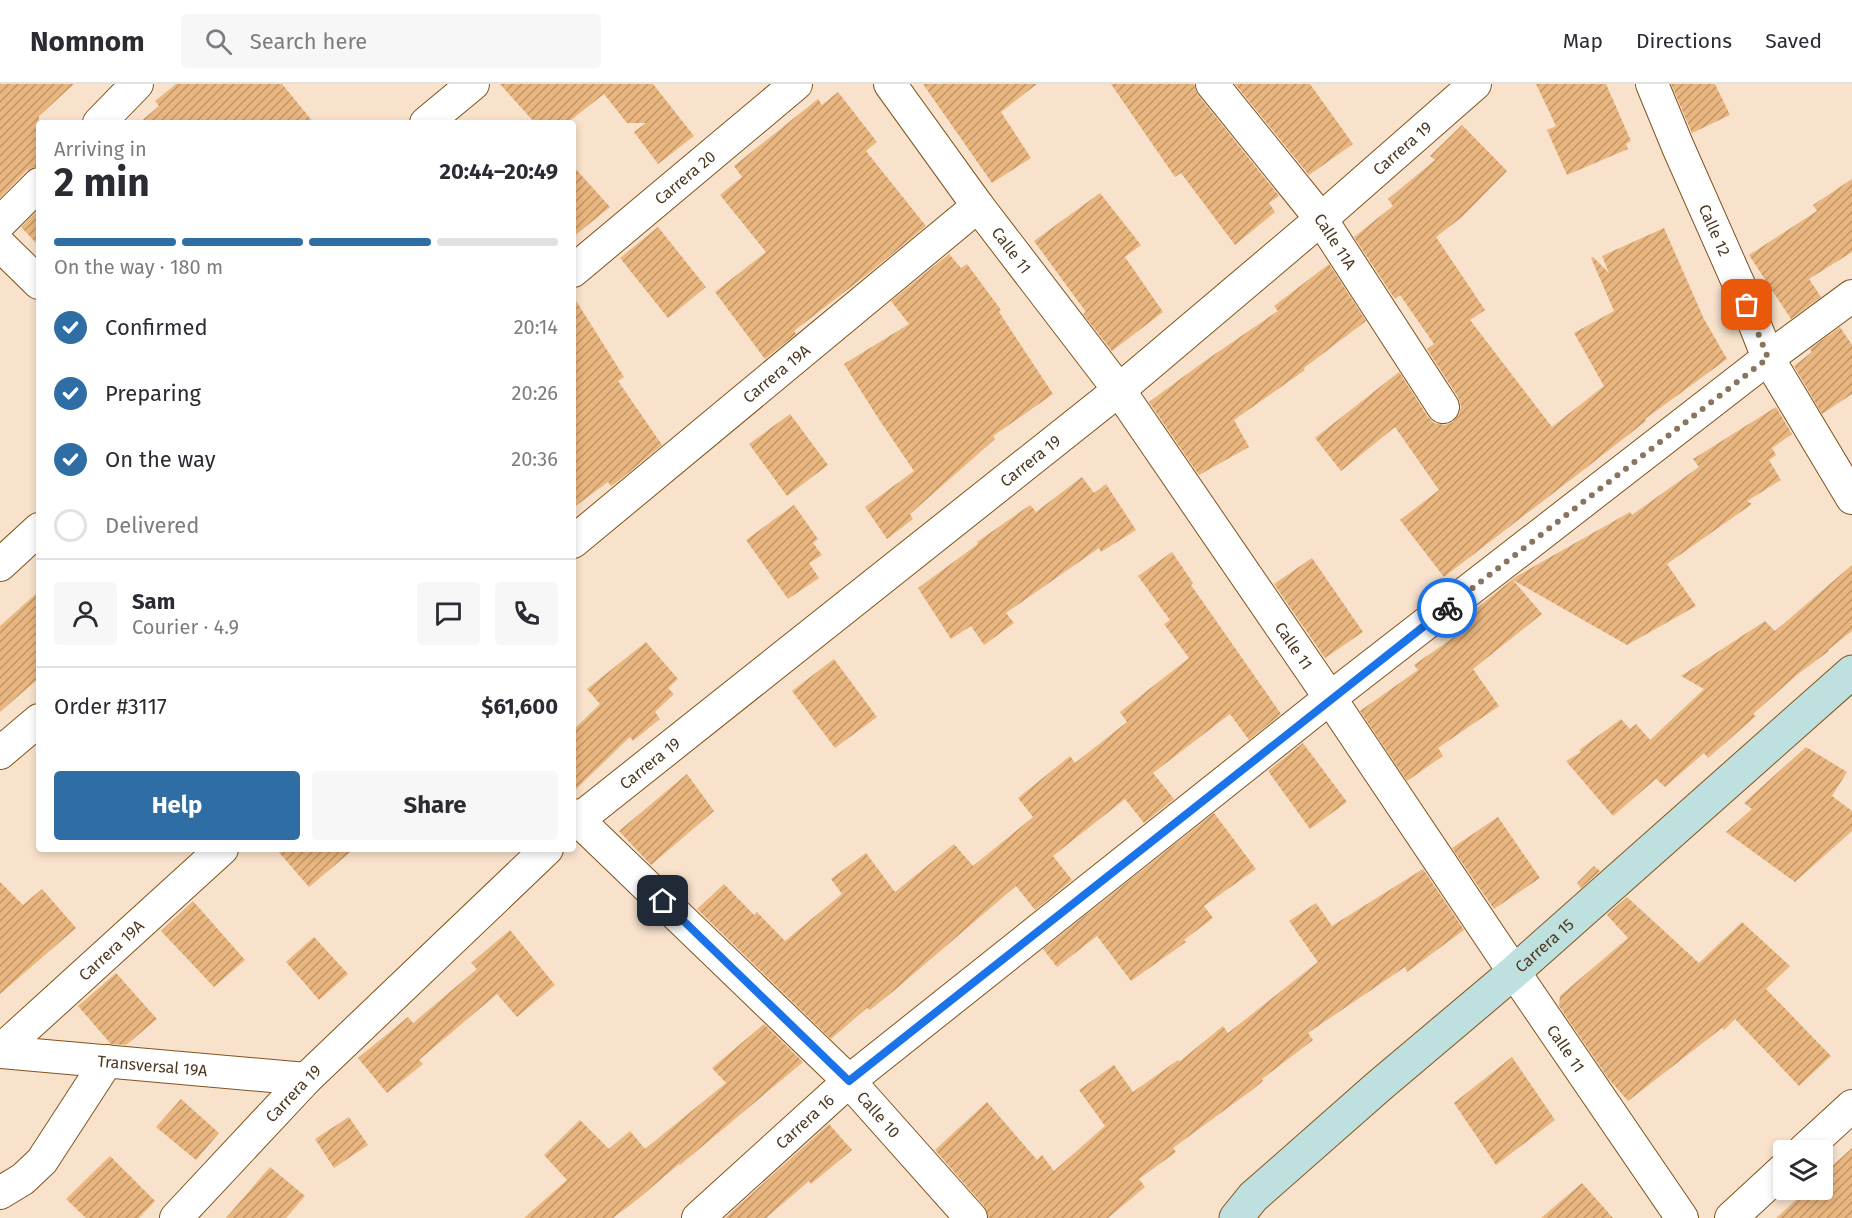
<!DOCTYPE html>
<meta charset="utf-8">
<style>
body{margin:0;font-family:"Fira Sans",sans-serif;background:#f7f7f7;color:#2b2b33;height:100vh;display:flex;flex-direction:column;font-size:22px;white-space:nowrap}
*{box-sizing:border-box;margin:0}
p{font-size:20px;color:#7c7c81}
.icon{flex:none;width:33px;height:33px;fill:none;stroke:currentColor;stroke-width:2;stroke-linecap:round;stroke-linejoin:round}
.map{position:relative;flex:1;overflow:hidden}
.sheet{position:absolute;left:36px;top:36px;width:540px;height:732px;display:flex;flex-direction:column;background:#fff;border-radius:6px;box-shadow:0 3px 9px #0003}
.sheet>*{flex:none}
.buttons{position:absolute;left:1773px;top:1056px;display:grid;gap:12px}
.buttons a{display:grid;place-items:center;width:60px;height:60px;border-radius:6px;background:#fff;box-shadow:0 3px 9px #0003;font-size:30px}
.pin{position:absolute;display:grid;place-items:center;width:51px;height:51px;color:#fff;margin:-26px;border-radius:12px;box-shadow:0 3px 9px #0006}
.courier{position:absolute;display:grid;place-items:center;width:60px;height:60px;margin:-30px;border:4px solid #1a73e8;border-radius:50%;background:#fff;color:#222;box-shadow:0 2px 8px #0007}
.head em{font-style:normal;font-weight:700}
.head div{display:flex;flex-direction:column-reverse}
.head{display:flex;align-items:center;justify-content:space-between;height:102px;padding:0 18px}
h1{font-size:39px;font-weight:700;line-height:45px}
.bar{display:grid;grid-template-columns:repeat(4,1fr);gap:9px 6px;align-content:center;height:72px;padding:0 18px}
.bar i{height:8px;border-radius:4px;background:#e1e1e2}
.bar .on{background:#2e6ea5}
.bar p{grid-column:span 4}
.line{display:flex;align-items:center;gap:15px;padding:0 18px;border-top:2px solid #e1e1e2}
.line div{flex:1}
.round{display:grid;place-items:center;flex:none;width:63px;height:63px;border-radius:6px;background:#f7f7f7}
ol{padding:0 18px;list-style:none}
li{display:flex;align-items:center;gap:18px;height:66px}
li p{margin-inline-start:auto}
li .icon{padding:6px;border-radius:50%;background:#2e6ea5;color:#fff;stroke-width:4}
li:last-child{color:#7c7c81}
li i{width:33px;height:33px;border:3px solid #e1e1e2;border-radius:50%}
.action{display:flex;gap:12px;margin-top:auto;padding:12px 18px}
.action a{flex:1;height:69px;border-radius:6px;background:#2e6ea5;color:#fff;font-size:24px;font-weight:700;line-height:69px;text-align:center}
.action a+a{background:#f7f7f7;color:#2b2b33}
header{display:flex;align-items:center;gap:36px;box-sizing:border-box;height:84px;padding:0 30px;background:#fff;border-bottom:2px solid #e1e1e2}
header strong{font-size:28px}
nav{display:flex;gap:33px;margin-inline-start:auto;font-size:21px}
.search{width:420px;height:54px;background:#f7f7f7;display:flex;align-items:center;gap:15px;box-sizing:border-box;padding:0 21px;border-radius:6px;color:#7c7c81;font-size:22px}
.map>svg:first-child{display:block}
</style>
<header>
<strong>Nomnom</strong>
<div class="search"><svg class="icon" aria-label="search" viewBox="0 0 24 24"><circle cx="10" cy="10" r="6"/><path d="M15 15l6 6"/></svg>Search here</div>
<nav><a>Map</a><a>Directions</a><a>Saved</a></nav>
</header>
<div class="map">
<svg width="1852" height="1134" viewBox="0 0 1852 1134">
<defs>
<pattern id="building-hatch" width="6" height="6" patternUnits="userSpaceOnUse" patternTransform="scale(1.5)"><rect width="6" height="6" fill="#eab67f"/><path d="M-1 1l2-2M0 6l6-6M5 7l2-2" fill="none" stroke="#c09568"/></pattern>
</defs>
<rect width="100%" height="100%" fill="#f8e2cc"/>
<path fill="url(#building-hatch)" d="M0,0H74L39,32V83H34L26,87L0,114Z
M176,0H282L314,39H139L159,22L155,17Z
M500,0H653L694,52L658,80L634,48L646,39H627L604,10L567,39H535Z
M923,0H1037L1001,28L1031,74L992,99Z
M1111,0H1194L1198,11L1279,112L1269,119L1275,128L1235,161L1181,89L1175,93Z
M1235,0H1310L1353,60L1309,91Z
M1536,0H1606L1631,57L1626,60L1628,65L1567,91L1547,46L1556,42Z
M1671,0H1715L1730,31L1692,49Z
M838,8L877,58L866,67L926,142L869,189L794,247L796,250L765,275L715,208L766,168L720,111L742,93L734,82L818,15L822,21Z
M1462,41L1507,87L1462,133L1436,153L1485,226L1470,236L1552,343L1604,302L1574,249L1614,227L1591,174L1593,173L1609,189L1602,172L1664,144L1704,235L1727,275L1645,335L1646,337L1586,384L1444,493L1400,436L1439,406L1395,343L1341,387L1315,354L1399,288L1428,333L1434,339L1445,341L1453,338L1459,331L1461,321L1458,313L1427,265L1434,260L1400,211L1395,215L1354,153L1393,122L1388,115L1435,76L1430,72Z
M573,82L610,123L573,153Z
M1852,95V168L1809,195L1821,213L1791,235L1749,171L1817,127L1813,121Z
M1100,109L1141,161L1125,173L1163,228L1112,267L1083,230L1086,228L1034,157Z
M39,125V162L21,143Z
M658,143L706,203L668,234L620,174Z
M949,170L961,184L967,180L1001,226L999,228L1053,310L993,352L995,355L910,430L913,435L887,455L865,423L914,387L878,334L844,280L909,240L891,217Z
M1329,180L1366,237L1304,284L1305,286L1234,336L1249,363L1199,391L1149,318L1202,279L1278,227L1274,222Z
M573,212L624,293L618,297L662,361L617,398L611,402L608,398L573,424Z
M1840,243L1852,261V310L1822,330L1794,282L1812,268L1810,265Z
M1776,323L1792,350L1772,364L1776,371L1769,376L1781,396L1747,417L1752,420L1667,480L1696,522L1627,561L1513,496L1542,530L1473,585L1499,622L1438,664L1443,672L1407,697L1360,627L1418,586L1414,581L1464,546L1459,538L1517,492L1630,428L1632,431L1699,383L1693,375Z
M790,330L828,381L787,412L749,360Z
M1082,393L1094,409L1106,400L1136,446L1101,468L1099,464L1006,529L1014,539L984,561L971,542L951,555L918,504L978,460L977,458L1030,421L1036,428Z
M794,421L818,455L813,459L822,471L809,479L819,494L788,515L746,456Z
M1172,468L1193,499L1191,501L1281,630L1249,656L1230,630L1153,689L1174,715L1144,739L1125,715L1053,772L1072,796L1035,826L1016,802L896,905L870,926L867,924L831,955L697,825L724,800L754,831L757,828L785,857L842,810L831,795L866,769L895,808L954,760L973,782L1033,733L1018,714L1070,672L1075,679L1127,638L1120,628L1189,574L1164,540L1170,536L1138,492Z
M1312,474L1363,548L1325,574L1274,500Z
M1852,481V547L1828,566L1829,567L1798,590L1753,630L1756,632L1708,674L1704,669L1665,703L1656,695L1613,732L1566,677L1581,668L1579,666L1621,635L1630,645L1636,640L1650,656L1704,605L1681,592L1765,537L1775,547Z
M39,507V594L0,628V542Z
M646,558L678,595L668,604L674,610L655,628L660,635L633,657L630,653L573,708V646L600,620L587,605Z
M834,575L877,633L835,664L792,607Z
M1303,659L1347,718L1310,745L1268,687Z
M1806,663L1847,688L1832,712L1852,727V747L1795,798L1726,748L1752,725L1744,719Z
M687,690L714,727L651,781L619,747Z
M1214,729L1256,785L1204,822L1213,834L1184,856L1186,858L1131,897L1097,852L1057,883L1043,865Z
M1498,733L1540,794L1494,825L1452,764Z
M276,765H354L309,803Z
M1594,782L1600,787L1581,804L1577,799Z
M1423,785L1464,846L1407,888L1405,883L1308,949L1313,956L1262,995L1263,997L1252,1006L1173,1064L1176,1068L1139,1095L1145,1103L1108,1134H988L984,1122L935,1066L987,1018L1037,1076L1042,1071L1054,1087L1105,1042L1079,1006L1114,981L1133,1008L1178,976L1179,978L1223,942L1228,949L1318,878L1289,837L1316,819L1332,842Z
M0,798L23,821L42,805L76,844L0,910Z
M1627,813L1699,879L1742,838L1790,882L1766,905L1831,972L1799,1002L1735,935L1724,946L1722,944L1628,1017L1608,994L1559,922L1560,912L1628,854L1607,831Z
M193,817L245,876L214,903L161,847Z
M510,846L555,901L517,933L497,910L419,976L423,980L387,1009L358,974L408,933L413,939L477,885L471,879Z
M314,853L348,890L319,916L286,878Z
M116,889L157,935L126,961L111,960L78,922Z
M764,940L803,978L680,1081L679,1080L638,1115L613,1134H524L567,1096L544,1071L580,1036L609,1065L630,1047L645,1065L726,999L712,984Z
M1512,973L1555,1036L1496,1081L1454,1019Z
M181,1015L219,1049L196,1076L156,1043Z
M349,1033L368,1061L334,1084L315,1055Z
M829,1040L852,1066L811,1100L809,1097L766,1134H725Z
M1852,1064V1134H1776L1807,1106H1822V1091Z
M110,1072L155,1117L139,1134H86L66,1115Z
M270,1083L305,1112L286,1134H226Z
M1582,1099L1613,1134H1541Z"/>
<g fill="none" stroke-linecap="round" stroke-linejoin="round">
<g stroke="#81531a" stroke-width="34">
<g id="street">
<path id="s1" d="M890,0L978,122L1119,306L1330,614L1514,888L1682,1134"/>
<path id="s2" d="M1212,0L1321,135L1443,323"/>
<path id="s3" d="M1652,0L1678,63L1740,203L1768,274L1852,414"/>
<path d="M99,39L137,0"/>
<path d="M426,39L473,0"/>
<path d="M0,139L39,100"/>
<path d="M0,161L39,199"/>
<path id="s4" d="M573,187L796,0"/>
<path id="s5" d="M573,458L978,122"/>
<path d="M0,481L39,445"/>
<path d="M0,669L39,636"/>
<path id="s6" d="M573,731L849,997L971,1134"/>
<path id="s7" d="M573,740L1119,306L1321,135L1475,0"/>
<path id="s8" d="M0,967L222,765"/>
<path id="s9" d="M0,968L306,995"/>
<path d="M1804,1066L1852,1022"/>
<path d="M0,1109L23,1095L42,1077L107,977"/>
<path id="s10" d="M176,1134L306,995L547,765"/>
<path id="s11" d="M698,1134L849,997L1330,614L1768,274L1852,212"/>
<path d="M1731,1134L1784,1085"/>
</g>
</g>
<g stroke="#81531a" stroke-width="35">
<g id="secondary">
<path id="s12" d="M1236,1134L1253,1113L1379,1002L1514,888L1852,588"/>
</g>
</g>
<use href="#street" stroke="#fff" stroke-width="32"/>
<use href="#secondary" stroke="#bee0de" stroke-width="33"/>
</g>
<g fill="none" stroke-linecap="round" stroke-linejoin="round">
<path stroke="#89745d" stroke-width="6" stroke-dasharray="0 10.8" d="M1447,524L1768,274L1747,221"/>
<path stroke="#1a73e8" stroke-width="8" d="M663,817L849,997L1447,524"/>
</g>
<g text-anchor="middle" dominant-baseline="central" stroke-width="4.5" stroke-linejoin="round" paint-order="stroke">
<g font-size="16" fill="#4d3821" stroke="#f8e2cc">
<text stroke="none"><textPath href="#s7" startOffset="1070">Carrera 19</textPath></text>
<text stroke="none"><textPath href="#s4" startOffset="146">Carrera 20</textPath></text>
<text stroke="none"><textPath href="#s3" startOffset="159">Calle 12</textPath></text>
<text stroke="none"><textPath href="#s2" startOffset="200">Calle 11A</textPath></text>
<text stroke="none"><textPath href="#s1" startOffset="206">Calle 11</textPath></text>
<text stroke="none"><textPath href="#s5" startOffset="264">Carrera 19A</textPath></text>
<text stroke="none"><textPath href="#s7" startOffset="584">Carrera 19</textPath></text>
<text stroke="none"><textPath href="#s1" startOffset="692">Calle 11</textPath></text>
<text stroke="none"><textPath href="#s7" startOffset="98">Carrera 19</textPath></text>
<text stroke="none"><textPath href="#s12" startOffset="412">Carrera 15</textPath></text>
<text stroke="none"><textPath href="#s8" startOffset="150">Carrera 19A</textPath></text>
<text stroke="none"><textPath href="#s1" startOffset="1178">Calle 11</textPath></text>
<text stroke="none"><textPath href="#s9" startOffset="153">Transversal 19A</textPath></text>
<text stroke="none"><textPath href="#s10" startOffset="171">Carrera 19</textPath></text>
<text stroke="none"><textPath href="#s6" startOffset="428">Calle 10</textPath></text>
<text stroke="none"><textPath href="#s11" startOffset="144">Carrera 16</textPath></text>
</g>
</g>
</svg>
<div class="buttons">
<a><svg class="icon" aria-label="layers" viewBox="0 0 24 24"><path d="M12 4l9 5-9 5-9-5zM3 14l9 5 9-5"/></svg></a>
</div>
<div class="pin" style="left:1747px;top:221px;background:#ea580c"><svg class="icon" aria-label="bag" viewBox="0 0 24 24"><path d="M5 8h14l-1 12H6zM9 8a3 3 0 0 1 6 0"/></svg></div>
<div class="pin" style="left:663px;top:817px;background:#1f2937"><svg class="icon" aria-label="home" viewBox="0 0 24 24"><path d="M3 11l9-7 9 7M6 9v11h12V9"/></svg></div>
<div class="courier" style="left:1447px;top:524px"><svg class="icon" aria-label="bike" viewBox="0 0 24 24"><circle cx="6" cy="16" r="4"/><circle cx="18" cy="16" r="4"/><path d="M6 16l4-8h5l3 8M10 8l3 8H6M13 5h3"/></svg></div>
<section class="sheet">
<div class="head"><div><h1>2 min</h1><p>Arriving in</p></div><em>20:44–20:49</em></div>
<div class="bar"><i class="on"></i><i class="on"></i><i class="on"></i><i></i><p>On the way · 180 m</p></div>
<ol>
<li><svg class="icon" aria-label="check" viewBox="0 0 24 24"><path d="M5 12l5 5 9-10"/></svg>Confirmed<p>20:14</p></li>
<li><svg class="icon" aria-label="check" viewBox="0 0 24 24"><path d="M5 12l5 5 9-10"/></svg>Preparing<p>20:26</p></li>
<li><svg class="icon" aria-label="check" viewBox="0 0 24 24"><path d="M5 12l5 5 9-10"/></svg>On the way<p>20:36</p></li>
<li><i></i>Delivered</li>
</ol>
<div class="line" style="height:108px"><a class="round"><svg class="icon" aria-label="person" viewBox="0 0 24 24"><circle cx="12" cy="8" r="4"/><path d="M4 21q1-7 8-7t8 7"/></svg></a><div><b>Sam</b><p>Courier · 4.9</p></div><a class="round"><svg class="icon" aria-label="chat" viewBox="0 0 24 24"><path d="M4 5h16v11H9l-5 4z"/></svg></a><a class="round"><svg class="icon" aria-label="phone" viewBox="0 0 24 24"><path d="M5 4h4l2 5-3 2q2 4 5 5l2-3 5 2v4C11 20 4 13 5 4z"/></svg></a></div>
<div class="line" style="height:78px"><div>Order #3117</div><b>$61,600</b></div>
<div class="action"><a>Help</a><a>Share</a></div>
</section>
</div>
